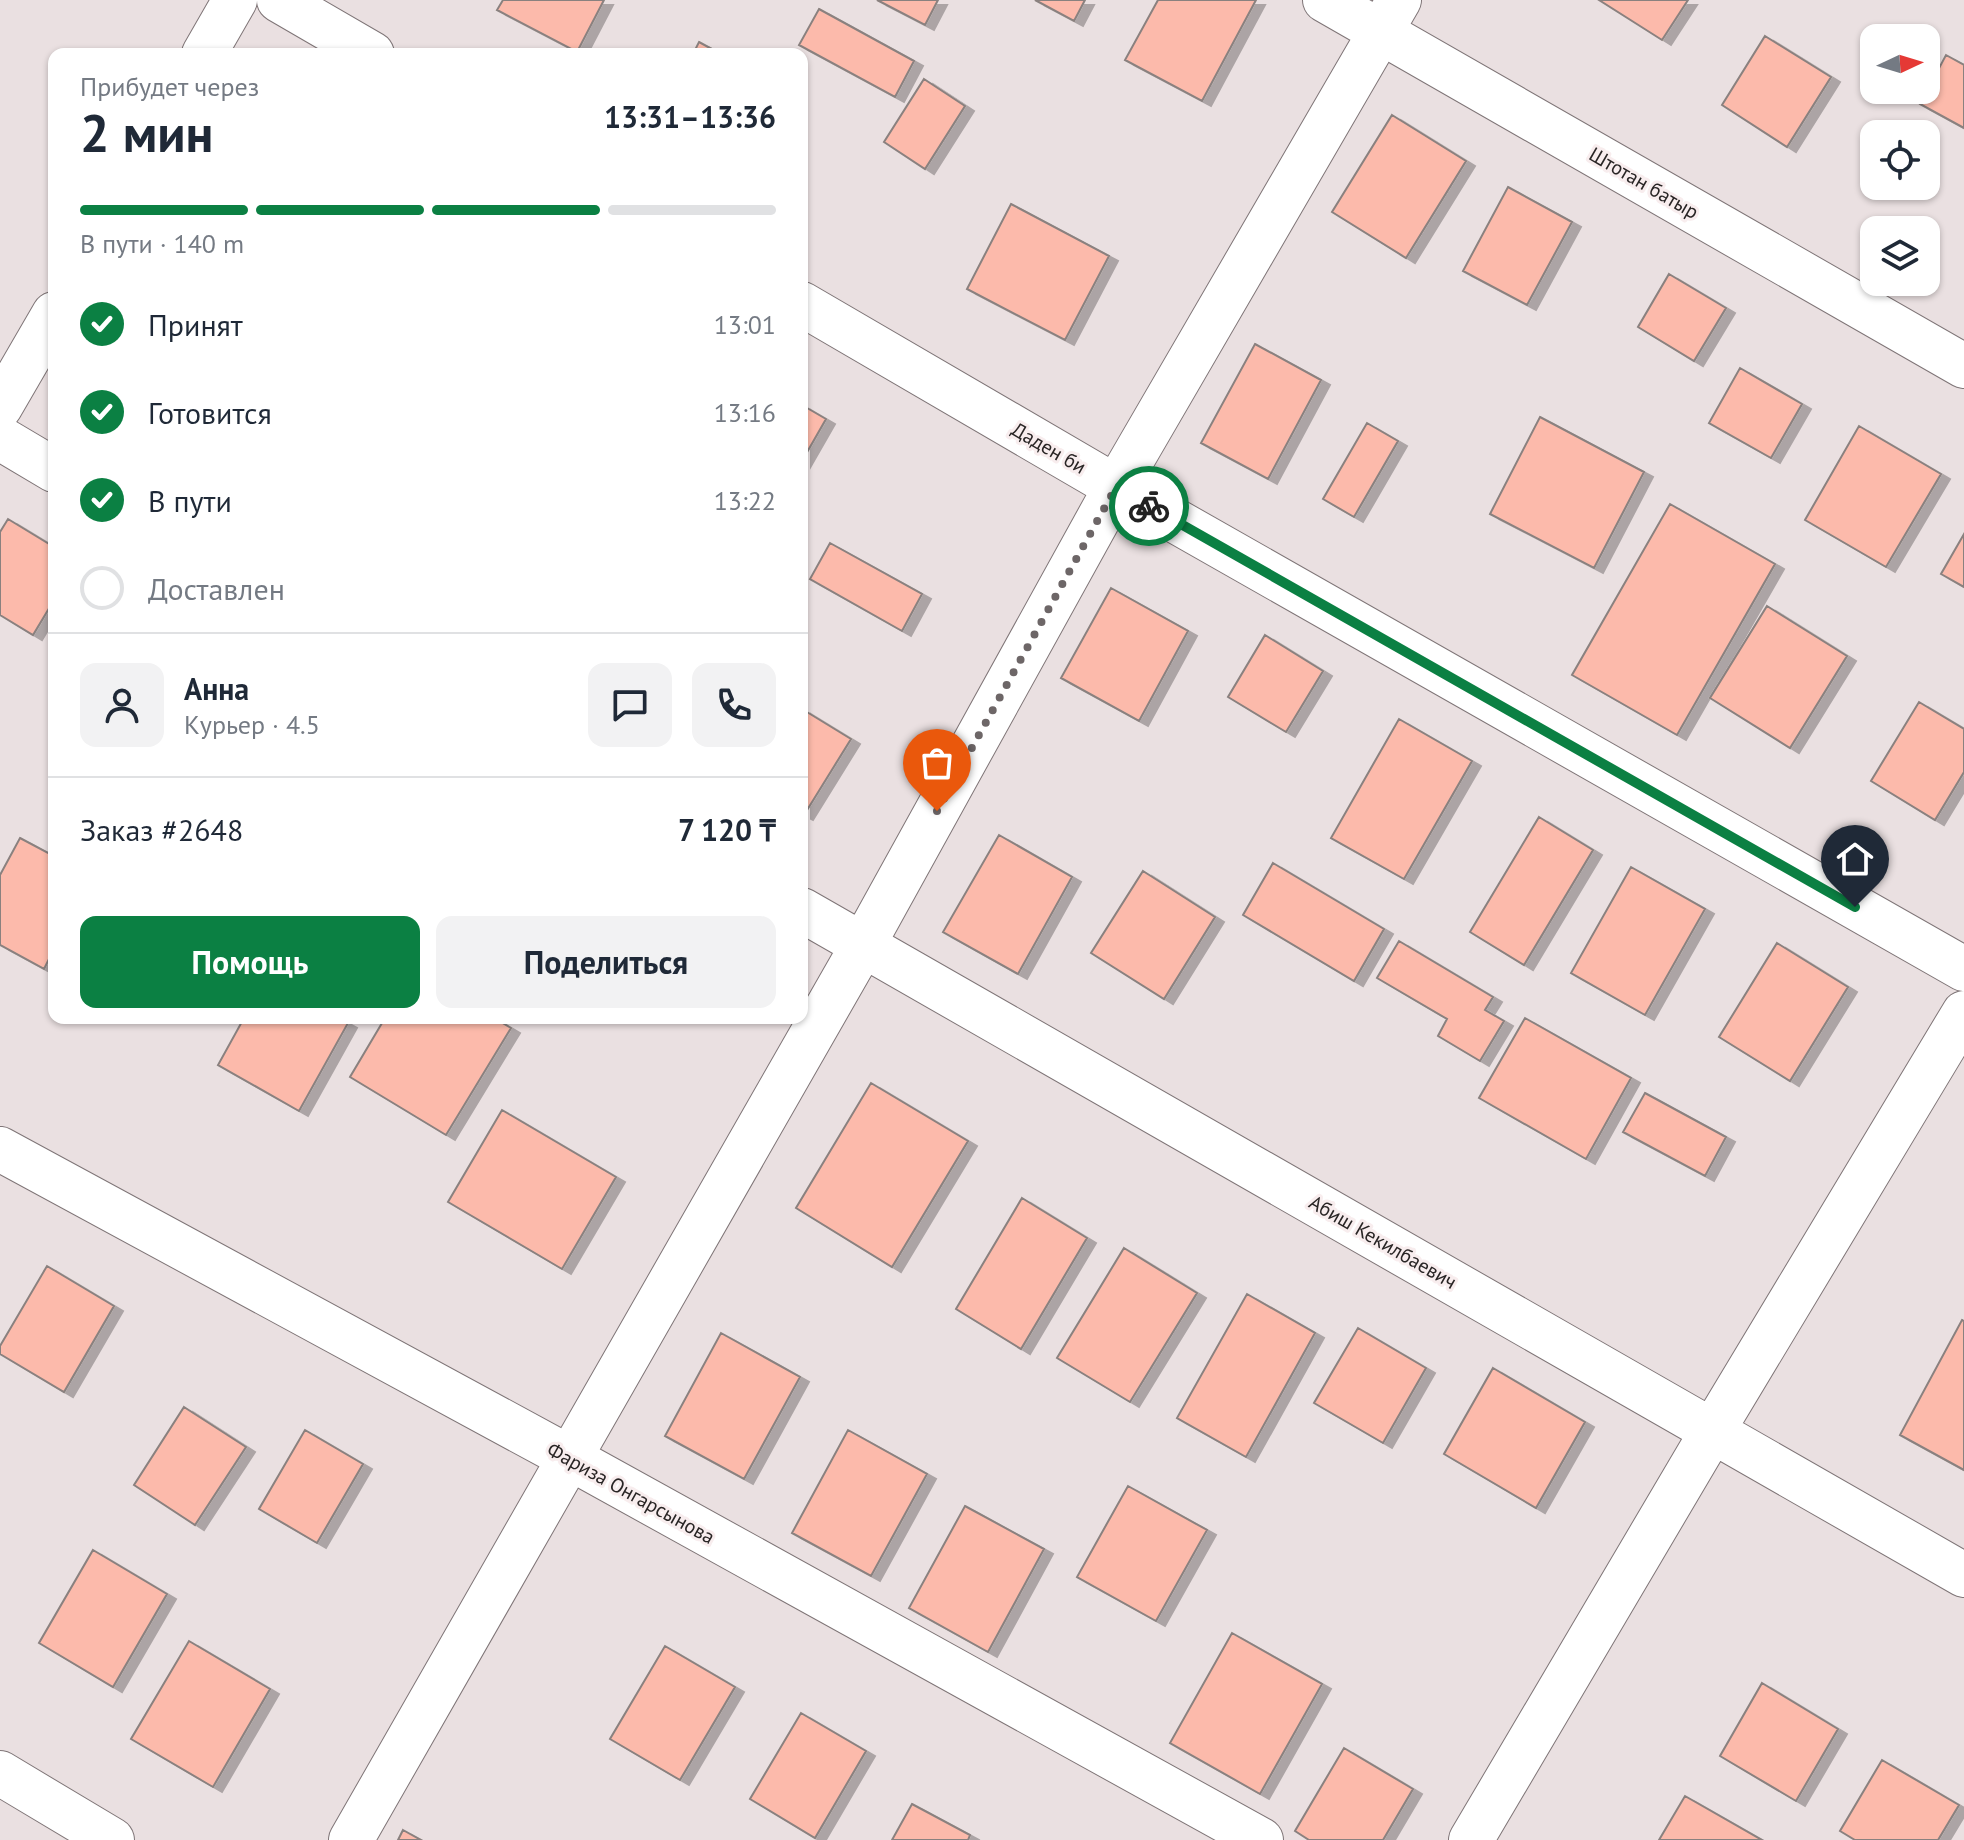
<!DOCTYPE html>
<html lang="ru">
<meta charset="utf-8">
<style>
body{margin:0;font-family:"PT Sans",sans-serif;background:#f2f2f3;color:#1f2937;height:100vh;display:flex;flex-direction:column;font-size:30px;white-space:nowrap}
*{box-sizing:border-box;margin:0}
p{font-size:26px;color:#747a83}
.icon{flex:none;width:44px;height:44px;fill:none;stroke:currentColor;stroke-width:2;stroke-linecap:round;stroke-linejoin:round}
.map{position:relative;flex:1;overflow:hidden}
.details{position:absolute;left:48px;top:48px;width:760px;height:976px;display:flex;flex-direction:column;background:#fff;border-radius:16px;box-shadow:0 2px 6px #0004}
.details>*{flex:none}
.needle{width:52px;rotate:86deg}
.controls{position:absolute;left:1860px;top:24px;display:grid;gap:16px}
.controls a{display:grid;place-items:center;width:80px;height:80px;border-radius:16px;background:#fff;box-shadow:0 2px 6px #0004;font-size:40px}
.pin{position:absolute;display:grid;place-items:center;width:68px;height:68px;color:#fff;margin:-82px -34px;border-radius:50% 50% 50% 0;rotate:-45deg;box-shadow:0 0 8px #0007}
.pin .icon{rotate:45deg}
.courier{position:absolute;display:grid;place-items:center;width:80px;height:80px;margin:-40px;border:6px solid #0b8043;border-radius:50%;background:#fff;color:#222;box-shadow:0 2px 10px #0007}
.headline em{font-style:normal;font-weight:700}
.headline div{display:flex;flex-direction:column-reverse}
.headline{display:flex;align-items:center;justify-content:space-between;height:136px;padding:0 32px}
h1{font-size:52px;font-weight:700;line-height:60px}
.bar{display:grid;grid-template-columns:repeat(4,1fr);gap:12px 8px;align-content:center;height:96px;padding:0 32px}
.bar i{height:10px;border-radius:6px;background:#e0e1e3}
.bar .selected{background:#0b8043}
.bar p{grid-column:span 4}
.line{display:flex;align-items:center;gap:20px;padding:0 32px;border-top:2px solid #e0e1e3}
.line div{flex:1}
.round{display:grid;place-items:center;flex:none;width:84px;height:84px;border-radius:16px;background:#f2f2f3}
ol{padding:0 32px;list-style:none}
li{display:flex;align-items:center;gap:24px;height:88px}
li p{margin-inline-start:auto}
li .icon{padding:8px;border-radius:50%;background:#0b8043;color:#fff;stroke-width:4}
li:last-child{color:#747a83}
li i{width:44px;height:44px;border:4px solid #e0e1e3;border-radius:50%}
.cta{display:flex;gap:16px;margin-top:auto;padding:16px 32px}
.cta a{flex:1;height:92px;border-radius:16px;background:#0b8043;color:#fff;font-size:32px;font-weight:700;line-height:92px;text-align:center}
.cta a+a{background:#f2f2f3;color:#1f2937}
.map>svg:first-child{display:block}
</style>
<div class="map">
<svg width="1964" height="1840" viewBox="0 0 1964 1840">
<defs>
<filter id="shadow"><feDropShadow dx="9" dy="5" stdDeviation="0" flood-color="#0004"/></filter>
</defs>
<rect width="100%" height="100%" fill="#eae0e1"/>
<path fill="#fcbaab" stroke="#8a817f" stroke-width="2" filter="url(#shadow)" d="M503,0H604L577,52L497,10Z
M877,0H938L925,25Z
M1035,0H1085L1074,21Z
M1158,0H1256L1202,101L1125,60Z
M1599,0H1688L1662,40Z
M819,9L914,61L895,97L799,45Z
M1765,36L1831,77L1787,147L1722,105Z
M699,42L721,54H693Z
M1946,55L1964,65V128L1920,104Z
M924,79L965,106L925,169L884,142Z
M1392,115L1466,161L1406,258L1332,212Z
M1508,187L1572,222L1527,305L1463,271Z
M1011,204L1109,256L1065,340L967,289Z
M1669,274L1726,308L1694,361L1638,327Z
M1255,344L1321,380L1268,479L1201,443Z
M1740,368L1802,404L1771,458L1709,423Z
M802,405L826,419L802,461Z
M1540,417L1644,472L1594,568L1490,514Z
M1367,423L1398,441L1354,517L1323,499Z
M1859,426L1941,474L1886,567L1805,520Z
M1670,504L1775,564L1677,735L1572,675Z
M8,519L54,547V600L33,635L0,615V532Z
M1964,534V587L1941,574Z
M830,543L922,594L902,631L810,579Z
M1111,588L1188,631L1139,721L1061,678Z
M1767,606L1847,656L1790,748L1710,698Z
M1265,635L1323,671L1286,732L1228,697Z
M1919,702L1964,729V772L1935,820L1871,781Z
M802,709L851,739L804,815L802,814Z
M1399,719L1472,761L1404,879L1331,838Z
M1539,817L1593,850L1524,965L1470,932Z
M999,835L1072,877L1018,974L943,932Z
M20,838L54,856V949L44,969L0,945V875Z
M1273,863L1384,929L1354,981L1243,915Z
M1631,867L1705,909L1645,1015L1571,973Z
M1143,871L1215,917L1164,999L1091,953Z
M1399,941L1493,997L1485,1010L1504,1021L1480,1061L1438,1036L1447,1019L1377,978Z
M1777,943L1848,987L1790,1081L1719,1037Z
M244,1018H339L348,1023L299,1111L218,1065Z
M385,1018H494L511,1028L446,1135L350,1077Z
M1525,1018L1631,1078L1586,1159L1479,1098Z
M871,1083L968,1141L892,1267L796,1208Z
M1645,1093L1726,1137L1705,1176L1623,1132Z
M502,1110L616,1177L562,1269L448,1202Z
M1022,1198L1087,1238L1021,1349L956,1309Z
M1124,1248L1197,1293L1130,1402L1057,1358Z
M47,1266L114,1306L64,1392L0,1354V1346Z
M1247,1294L1315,1333L1246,1457L1177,1418Z
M1962,1320L1964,1321V1470L1900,1435Z
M1358,1328L1426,1368L1383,1443L1314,1403Z
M721,1333L800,1377L744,1479L665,1436Z
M1493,1368L1585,1422L1536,1508L1444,1454Z
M184,1407L246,1447L195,1525L134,1485Z
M305,1430L363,1464L317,1543L259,1509Z
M848,1430L927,1474L871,1576L792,1533Z
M1128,1486L1207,1530L1156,1621L1077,1577Z
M965,1506L1044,1549L988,1652L909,1608Z
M93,1550L167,1594L113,1687L39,1643Z
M1232,1633L1322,1684L1260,1794L1170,1743Z
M189,1641L270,1689L213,1787L131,1739Z
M665,1646L735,1687L680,1780L610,1739Z
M1762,1683L1838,1729L1796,1801L1720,1756Z
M801,1713L866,1751L815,1838L750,1799Z
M1344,1748L1413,1789L1383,1840H1309L1295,1831Z
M1882,1760L1959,1805L1938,1840H1855L1840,1831Z
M1685,1796L1762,1840H1659Z
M912,1804L970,1835L968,1840H892Z
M403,1830L421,1840H398Z"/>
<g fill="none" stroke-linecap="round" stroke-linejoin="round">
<g stroke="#7f7577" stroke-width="46">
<path id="street" d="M279,0L372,54
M1325,0L1964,366
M204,54L235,0
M802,304L1116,487L1964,969
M0,407L54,314
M0,438L54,470
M802,910L1964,1575
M0,1149L570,1458L1261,1840
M0,1773L112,1840
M351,1840L863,945L1116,487L1399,0
M1471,1840L1713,1430L1964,1013"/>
</g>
<use href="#street" stroke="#fff" stroke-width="44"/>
</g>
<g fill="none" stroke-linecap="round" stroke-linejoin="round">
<path stroke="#6d6667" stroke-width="8" stroke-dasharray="0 14.4" d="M937,811L1116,487L1149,506"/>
<path stroke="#0b8043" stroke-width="10" d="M1149,506L1855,907"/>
</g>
<g text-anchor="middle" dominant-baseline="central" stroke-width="6" stroke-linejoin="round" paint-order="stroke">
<g font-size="20" fill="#292525" stroke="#f8edee">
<text transform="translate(1644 183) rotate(30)">Штотан батыр</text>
<text transform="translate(1049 448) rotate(30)">Даден би</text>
<text transform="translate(1383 1242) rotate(30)">Абиш Кекилбаевич</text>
<text transform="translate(631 1493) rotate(29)">Фариза Онгарсынова</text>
</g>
</g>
</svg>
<div class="controls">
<a><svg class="needle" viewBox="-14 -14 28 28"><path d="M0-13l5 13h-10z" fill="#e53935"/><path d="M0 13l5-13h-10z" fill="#747a83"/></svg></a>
<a><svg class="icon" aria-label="locate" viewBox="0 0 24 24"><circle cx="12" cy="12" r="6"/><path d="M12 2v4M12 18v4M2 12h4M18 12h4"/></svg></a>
<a><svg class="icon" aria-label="layers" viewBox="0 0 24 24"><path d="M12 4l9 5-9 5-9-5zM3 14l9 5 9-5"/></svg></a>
</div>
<div class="pin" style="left:937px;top:811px;background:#ea580c"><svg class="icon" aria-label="bag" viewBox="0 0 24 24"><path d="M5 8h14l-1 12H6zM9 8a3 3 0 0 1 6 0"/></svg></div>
<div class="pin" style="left:1855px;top:907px;background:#1f2937"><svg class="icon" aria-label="home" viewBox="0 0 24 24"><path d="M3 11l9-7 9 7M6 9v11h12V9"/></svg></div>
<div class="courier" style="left:1149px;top:506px"><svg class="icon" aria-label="bike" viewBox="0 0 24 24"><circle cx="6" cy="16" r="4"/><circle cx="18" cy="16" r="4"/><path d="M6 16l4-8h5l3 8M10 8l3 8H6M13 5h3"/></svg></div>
<section class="details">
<div class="headline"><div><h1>2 мин</h1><p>Прибудет через</p></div><em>13:31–13:36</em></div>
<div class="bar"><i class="selected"></i><i class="selected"></i><i class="selected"></i><i></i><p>В пути · 140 m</p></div>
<ol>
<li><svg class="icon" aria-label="check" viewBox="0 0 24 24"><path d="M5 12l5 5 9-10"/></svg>Принят<p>13:01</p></li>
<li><svg class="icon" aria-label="check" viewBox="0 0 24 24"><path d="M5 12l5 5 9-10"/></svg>Готовится<p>13:16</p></li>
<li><svg class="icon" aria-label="check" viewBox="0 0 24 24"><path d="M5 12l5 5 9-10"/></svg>В пути<p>13:22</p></li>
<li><i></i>Доставлен</li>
</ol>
<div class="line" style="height:144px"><a class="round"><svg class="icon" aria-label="person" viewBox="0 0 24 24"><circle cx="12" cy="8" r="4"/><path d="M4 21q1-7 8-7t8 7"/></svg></a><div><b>Анна</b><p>Курьер · 4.5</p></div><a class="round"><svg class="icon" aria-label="chat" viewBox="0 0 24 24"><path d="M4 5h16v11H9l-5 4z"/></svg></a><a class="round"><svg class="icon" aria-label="phone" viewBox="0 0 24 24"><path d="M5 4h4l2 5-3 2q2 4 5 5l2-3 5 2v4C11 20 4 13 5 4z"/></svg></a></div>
<div class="line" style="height:104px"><div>Заказ #2648</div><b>7 120 ₸</b></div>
<div class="cta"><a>Помощь</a><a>Поделиться</a></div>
</section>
</div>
